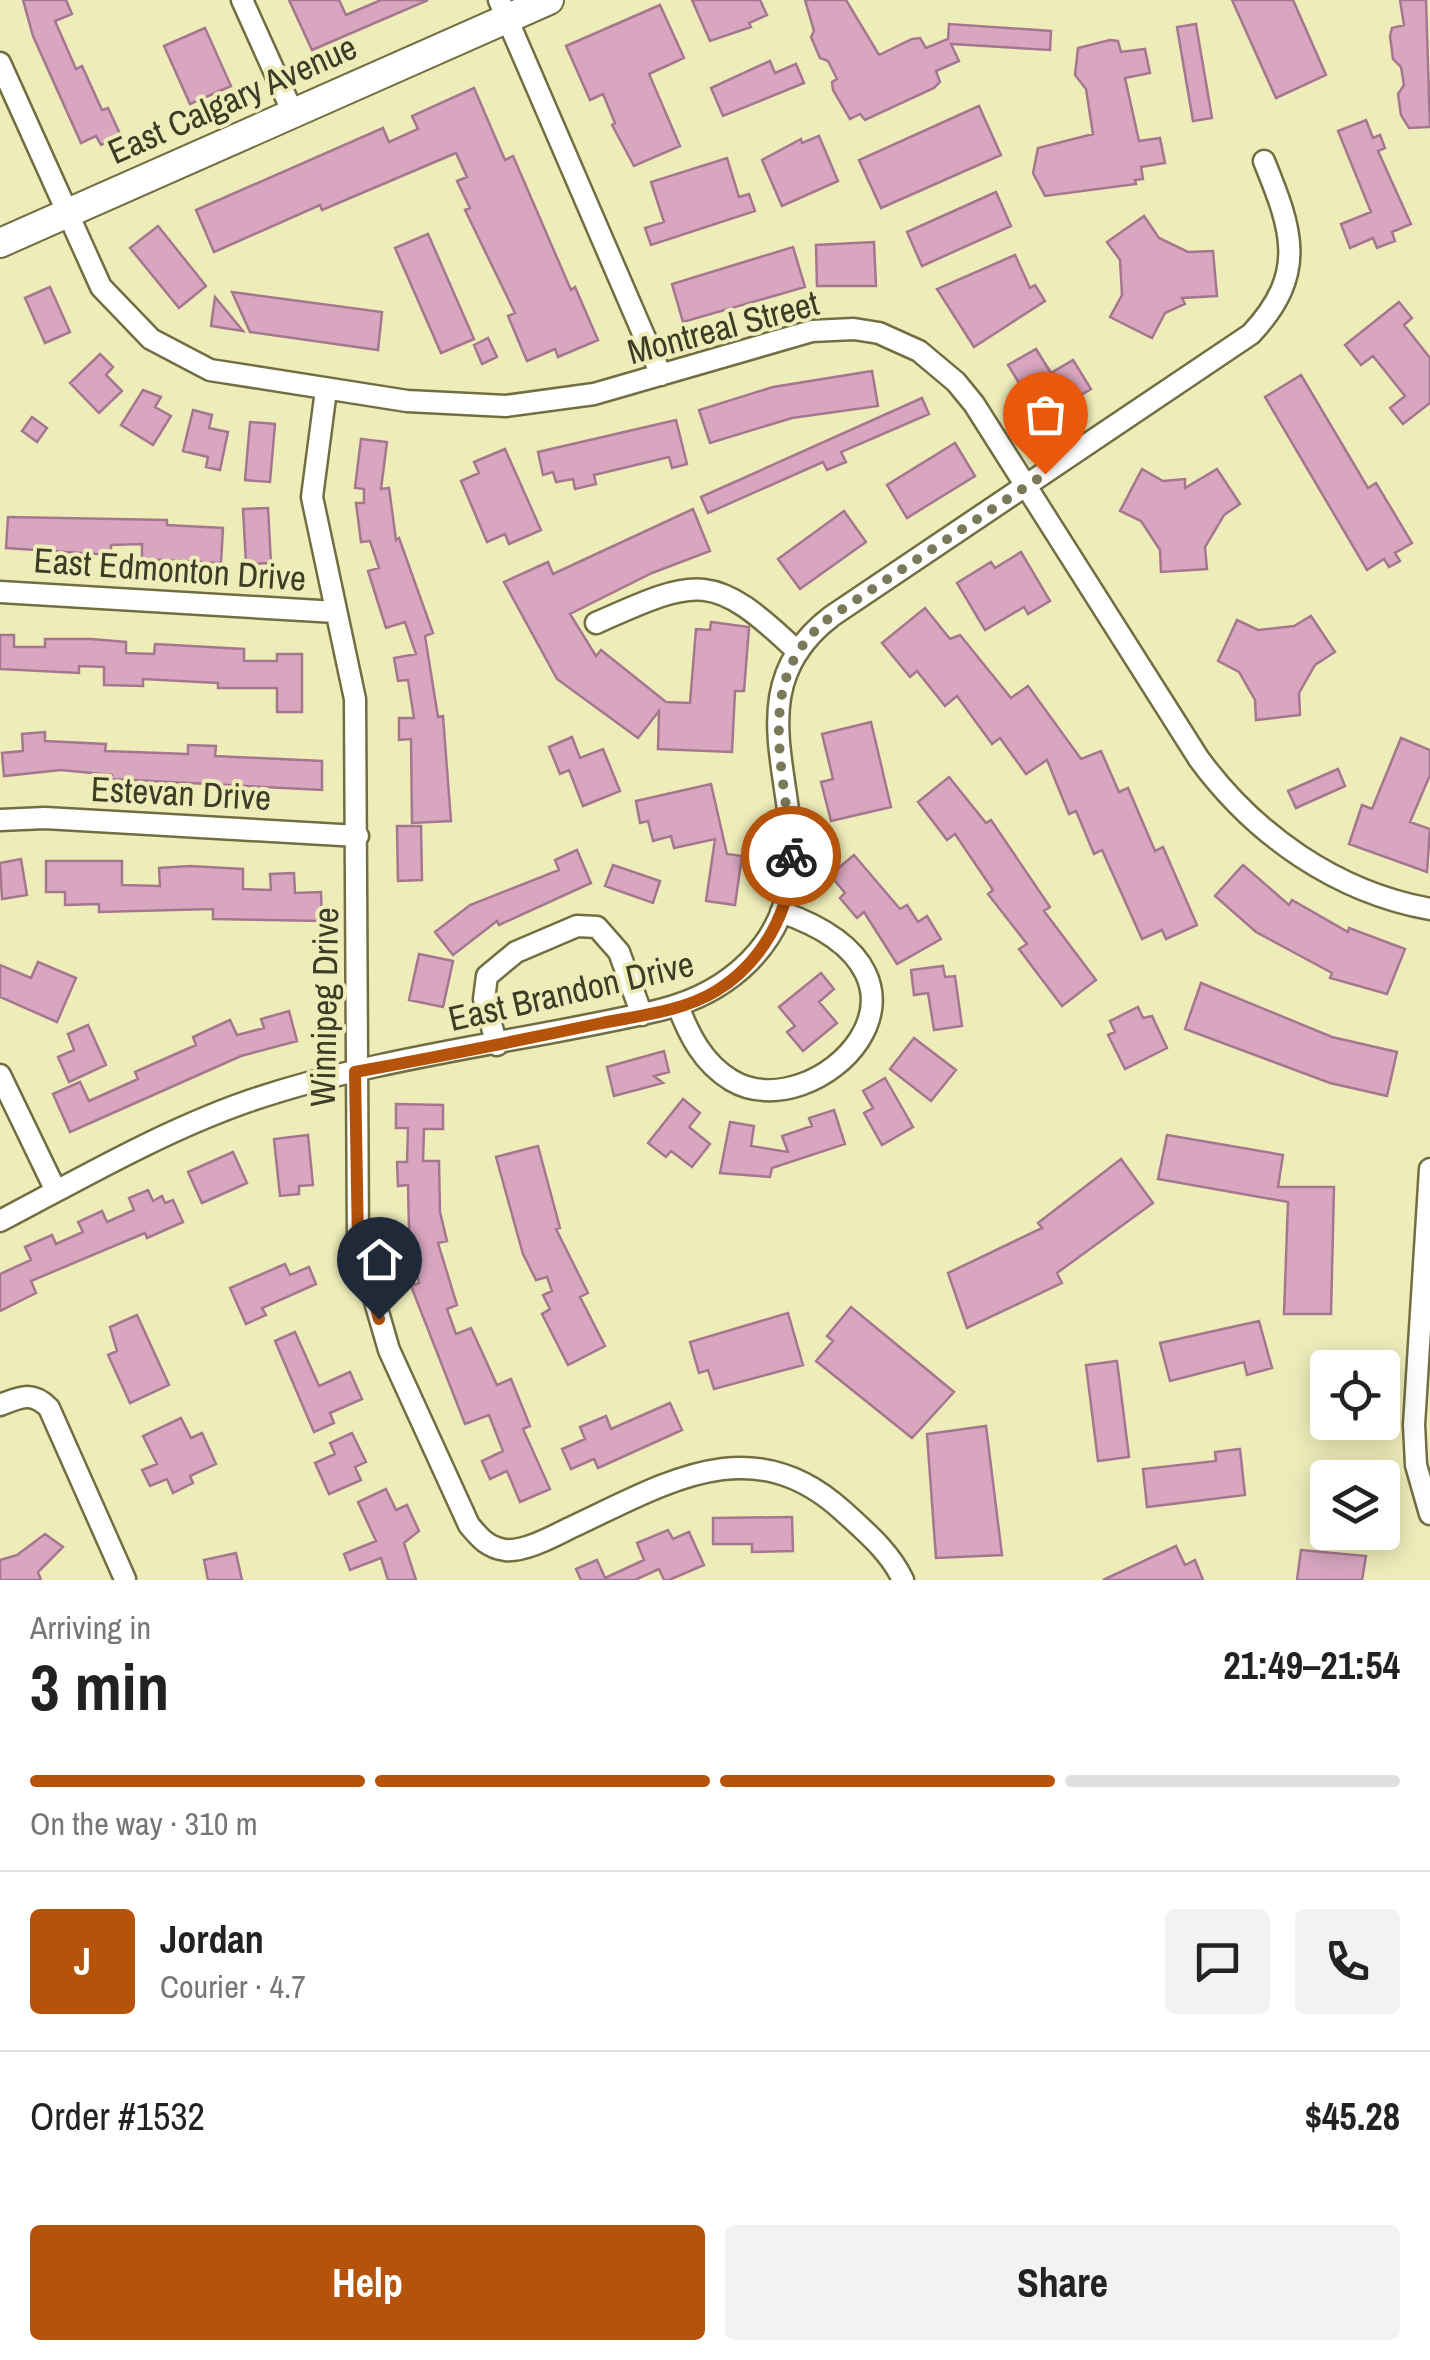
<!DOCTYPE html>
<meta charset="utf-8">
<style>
body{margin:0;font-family:"Archivo Narrow",sans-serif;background:#f2f2f2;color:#222;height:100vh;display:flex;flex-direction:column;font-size:38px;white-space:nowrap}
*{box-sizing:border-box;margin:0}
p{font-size:32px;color:#767676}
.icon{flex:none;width:55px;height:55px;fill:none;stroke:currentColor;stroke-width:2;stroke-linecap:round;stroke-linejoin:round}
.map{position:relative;height:1580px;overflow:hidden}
.drawer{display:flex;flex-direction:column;background:#fff;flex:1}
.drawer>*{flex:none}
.buttons{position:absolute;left:1310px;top:1350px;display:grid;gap:20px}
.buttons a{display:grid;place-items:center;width:90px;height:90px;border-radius:10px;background:#fff;box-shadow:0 5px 25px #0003;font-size:50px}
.pin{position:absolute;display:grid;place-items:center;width:85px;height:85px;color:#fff;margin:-102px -42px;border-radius:50% 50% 50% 0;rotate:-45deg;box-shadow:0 0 10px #0007}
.pin .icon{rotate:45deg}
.courier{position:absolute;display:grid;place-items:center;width:100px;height:100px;margin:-50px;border:8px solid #b45309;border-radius:50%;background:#fff;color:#222;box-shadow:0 2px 12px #0007}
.headline em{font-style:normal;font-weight:800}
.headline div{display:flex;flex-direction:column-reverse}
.headline{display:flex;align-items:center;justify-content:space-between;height:170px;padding:0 30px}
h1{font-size:65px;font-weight:800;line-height:75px}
.bar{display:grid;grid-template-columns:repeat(4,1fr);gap:15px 10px;align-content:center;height:120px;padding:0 30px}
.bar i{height:12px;border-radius:8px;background:#e0e0e0}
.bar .active{background:#b45309}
.bar p{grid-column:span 4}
.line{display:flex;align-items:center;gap:25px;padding:0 30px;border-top:2px solid #e0e0e0}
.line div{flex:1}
.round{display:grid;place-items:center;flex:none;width:105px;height:105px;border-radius:10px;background:#f2f2f2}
.primary-button{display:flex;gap:20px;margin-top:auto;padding:20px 30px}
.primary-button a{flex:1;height:115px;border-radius:10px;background:#b45309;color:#fff;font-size:40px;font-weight:800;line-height:115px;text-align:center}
.primary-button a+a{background:#f2f2f2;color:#222}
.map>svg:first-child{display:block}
</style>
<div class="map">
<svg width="1430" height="1580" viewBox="0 0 1430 1580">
<rect width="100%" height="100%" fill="#eeedba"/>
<path fill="#d8a6bf" stroke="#a5778f" stroke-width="2.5" d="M23,0H66L72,14L55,21L76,69L82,66L102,110L108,108L121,136L101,145L96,136L81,143L33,36Z
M289,0H339L346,15L381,0H428L312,50Z
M692,0H760L767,15L749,23L751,27L710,41Z
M805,0H846L879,55L912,39L920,38L926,48L948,39L949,24L1051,31L1050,50L951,44L959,61L936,71L940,82L934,88L865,120L860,114L850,119L833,90L832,82L837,79L828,61L820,58L811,37L814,31Z
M1232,0H1293L1326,75L1276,98Z
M1400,0H1426L1430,127L1409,128L1401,115L1398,94L1404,85L1401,67L1393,59L1390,36L1392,28L1404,25Z
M660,5L684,58L649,74L680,146L634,166L612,125L615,123L603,94L590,100L566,46Z
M1196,24L1212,118L1193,121L1177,27Z
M205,28L231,86L190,104L164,46Z
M1110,40L1118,41L1121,52L1145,49L1150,73L1125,78L1139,141L1160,138L1165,163L1141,167L1143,179L1135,180L1136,184L1045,196L1033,173L1038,148L1093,134L1086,89L1075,75L1078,48Z
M770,61L775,73L796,64L804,83L723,116L711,88Z
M474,88L505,160L513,156L571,290L575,287L598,340L558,357L555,349L527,361L508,316L515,313L465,210L470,208L457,181L467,177L456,153L322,210L320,205L214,252L196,210L383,128L389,142L418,129L412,116Z
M979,106L1001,155L881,208L859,160Z
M1366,120L1373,138L1380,135L1385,148L1378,151L1411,224L1392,232L1395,241L1377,248L1373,238L1350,248L1341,224L1371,212L1338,131Z
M819,136L838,181L782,206L762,160L801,139L802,143Z
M727,158L739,197L749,194L755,211L651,245L645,228L664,222L651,182Z
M996,192L1011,226L922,266L907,232Z
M1144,216L1159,238L1188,252L1213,251L1217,296L1182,298L1185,304L1165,313L1152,338L1110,317L1122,295L1120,260L1107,242Z
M158,226L206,286L179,308L130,248Z
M428,234L474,339L441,353L395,248Z
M874,242L876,286H817L816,245Z
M793,247L805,287L683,322L672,284Z
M1015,255L1030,288L1035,285L1045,301L974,347L937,289Z
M50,287L70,332L45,343L25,298Z
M232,292L382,312L378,350L250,332Z
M215,297L243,331L211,326Z
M1399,302L1412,318L1404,325L1430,358V403L1403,424L1390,408L1405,396L1373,356L1361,365L1345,345Z
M488,338L497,357L482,364L474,345Z
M1036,349L1051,373L1073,360L1091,389L1041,419L1008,365Z
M100,354L113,367L106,375L122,391L99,413L70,383Z
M872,371L878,406L792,418L710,443L699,410L773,387Z
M1301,375L1368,488L1376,483L1412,543L1395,553L1400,561L1389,567L1384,559L1367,570L1265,397Z
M143,390L161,397L155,407L171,416L153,445L121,425Z
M922,398L929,414L841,452L846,462L827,470L823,462L708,513L701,497Z
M193,410L212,415L209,428L228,432L220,470L206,467L208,457L183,451Z
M32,417L47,428L37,442L22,431Z
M676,420L687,464L672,468L669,457L594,475L596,484L575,489L573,479L556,482L553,472L543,475L538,452Z
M250,422L275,424L270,482L245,480Z
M361,439L387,442L381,489L389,488L396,540L399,538L433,633L425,636L438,717L443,716L451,821L412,823L411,739L399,740V718H414L408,680L398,681L394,658L416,654L405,622L386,628L368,571L379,568L370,541L361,542L356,503H364V489L355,488Z
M955,443L975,476L907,518L887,485Z
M505,449L541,530L509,544L505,534L487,542L461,481L479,473L474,462Z
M1142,469L1163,481L1185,479V488L1217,469L1240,504L1224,515L1205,547L1207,569L1161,572L1160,550L1141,521L1120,511Z
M268,508L271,563L246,564L243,509Z
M693,509L710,551L652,573L570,614L596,656L601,650L666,702L690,703L696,629L710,630L711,622L749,627L744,691H735L732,752L658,749L659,711L638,738L557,679L504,582L548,562L553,574Z
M844,511L866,542L800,589L778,559Z
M8,517L167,520V525L223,528L221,563L142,559V544L111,545V555L6,548Z
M1021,552L1050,601L1028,614L1024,607L985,630L957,583L991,562L995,568Z
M925,608L950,639L960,635L1011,698L1028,686L1081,759L1101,751L1119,792L1128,788L1155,851L1163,847L1197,925L1166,939L1162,930L1142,939L1102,850L1094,854L1076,811L1069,814L1047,760L1026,774L1000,738L992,744L957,696L945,706L917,671L910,677L882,643Z
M1311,616L1335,652L1315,665L1299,693L1300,715L1256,720L1255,700L1239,672L1218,661L1237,620L1258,630L1294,626Z
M0,635H14V647H45V639H91L126,642V653L154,654L155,644L244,649V661H277V654H302V712H277V688H218V683L143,679V686L104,685V667L79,666V673L0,669Z
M871,722L891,807L831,821L821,782L833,779L822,734Z
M45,732V741L106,744L105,751L188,754V745L216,746L215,756L322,761V790L112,779V775L61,770L4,776L2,753L23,751L22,734Z
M572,737L580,758L603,749L620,791L583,806L569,770L560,774L549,747Z
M1401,738L1430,750V775L1410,822L1430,829L1427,872L1349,844L1362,805L1372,809Z
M1338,769L1345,786L1296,808L1288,791Z
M949,777L986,823L991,820L1050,907L1044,911L1096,980L1062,1006L1019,949L1027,944L988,894L993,890L955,834L947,840L918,802Z
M711,784L727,854L742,856L735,905L706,901L715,839L674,848L671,836L653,841L648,821L640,823L636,801Z
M397,826H421L422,880L398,881Z
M577,850L591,883L499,925L497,921L453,955L435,932L470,905L559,870L555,860Z
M854,855L900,909L907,905L918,922L927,916L941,939L897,964L864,912L857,918L840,898L845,893L830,875Z
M21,859L27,895L2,899L0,863Z
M46,861H122V885L160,886L159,868L190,866L243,869V889L271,890L270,874L294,873L295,893L321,892L322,921L213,919V909L99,912V904L65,905V892H46Z
M613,865L660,881L653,903L605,886Z
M1243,865L1289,905L1292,900L1348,932L1349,928L1405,949L1387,994L1330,978L1332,973L1256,932L1215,896Z
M419,954L453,961L443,1007L409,1000Z
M38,962L76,978L57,1022L0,997V965L31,978Z
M943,966L945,977L955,976L962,1026L934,1030L928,993L914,995L911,970Z
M821,973L834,989L819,1002L837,1023L803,1051L787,1032L795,1026L779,1007Z
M1201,983L1332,1037L1397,1052L1387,1096L1330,1083L1185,1029Z
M1138,1007L1143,1018L1152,1016L1167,1048L1125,1069L1108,1035L1115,1032L1110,1021Z
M289,1011L297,1041L241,1056L70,1132L53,1094L80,1082L89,1101L138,1079L135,1072L196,1045L193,1037L230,1020L237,1035L264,1028L261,1019Z
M88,1025L106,1065L69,1082L58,1057L74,1050L68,1034Z
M914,1038L956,1070L931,1101L890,1069Z
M664,1051L669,1072L654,1076L663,1083L614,1096L607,1067Z
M885,1078L913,1127L882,1145L864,1113L873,1108L863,1091Z
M683,1099L700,1113L689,1127L710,1144L692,1167L671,1151L666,1157L648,1143Z
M396,1104L443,1105V1129H424L423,1161H439L440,1212L447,1241L438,1243L457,1305L447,1309L456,1334L471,1328L497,1385L511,1379L530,1426L523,1429L550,1489L520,1502L507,1471L490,1479L482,1461L503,1451L489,1415L465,1424L411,1286L419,1283L412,1253L404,1255L399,1232L409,1229L408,1185L398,1186L397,1162H407L408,1128H396Z
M834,1110L845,1144L772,1168L770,1177L720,1173L730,1122L754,1126L751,1146L788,1152L782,1136L812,1126L809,1118Z
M308,1135L313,1185L299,1186V1194L280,1196L274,1139Z
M1167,1135L1283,1155L1278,1187H1334L1331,1314H1284L1288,1202L1158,1179Z
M538,1146L560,1228L556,1229L588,1293L580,1297L605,1346L568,1365L542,1314L550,1309L543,1295L552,1291L547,1277L536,1280L523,1254L496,1157Z
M233,1152L247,1183L202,1203L188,1172Z
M1121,1159L1153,1203L1057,1273L1062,1283L967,1328L948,1273L1042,1228L1038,1223Z
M148,1190L153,1201L162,1196L165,1203L173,1200L183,1222L147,1238L145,1233L31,1281L36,1293L0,1311V1274L31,1260L25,1247L52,1235L56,1244L83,1232L78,1222L102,1211L107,1222L134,1210L129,1198Z
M285,1264L290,1275L309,1267L316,1284L262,1308L266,1315L246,1324L230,1288Z
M851,1307L954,1392L912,1438L816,1361L833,1341L827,1336Z
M788,1313L803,1365L714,1389L708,1370L699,1373L690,1342Z
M137,1315L169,1385L130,1403L108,1355L117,1351L110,1327Z
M1259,1321L1272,1368L1247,1375L1244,1362L1170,1381L1160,1343Z
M295,1332L319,1386L350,1372L362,1399L330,1413L334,1423L314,1432L275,1341Z
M1117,1361L1129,1457L1098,1461L1086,1365Z
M670,1403L682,1430L598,1468L594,1459L571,1469L562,1449L585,1439L580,1427L606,1416L611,1429Z
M181,1418L191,1438L202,1433L216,1464L190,1476L193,1483L173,1493L167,1479L150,1486L142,1470L157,1464L143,1436Z
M986,1426L1002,1555L936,1558L927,1434Z
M352,1433L366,1462L355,1467L361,1480L329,1494L315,1463L335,1454L330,1443Z
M1240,1449L1245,1495L1147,1507L1143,1469L1216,1461L1215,1452Z
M386,1489L396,1510L407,1505L419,1531L404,1543L416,1580H388L381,1558L350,1570L344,1554L376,1541L358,1502Z
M792,1517L793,1551L752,1552V1544H713V1518Z
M668,1530L673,1539L689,1532L704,1565L669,1580H664L659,1569L635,1580H581L576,1569L597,1560L605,1578L644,1560L637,1543Z
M45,1534L63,1547L38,1572L41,1580H0V1560L17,1555Z
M1176,1546L1185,1565L1195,1560L1203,1580H1103Z
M1301,1550L1366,1556L1362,1580H1297Z
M236,1553L242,1580H208L204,1560Z"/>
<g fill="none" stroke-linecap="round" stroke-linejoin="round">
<g stroke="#716f41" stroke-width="25">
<path id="street" d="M242,0L293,113
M499,0L661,375
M0,63L101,287L151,339L210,370L407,401L506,406L594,394L812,331L854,329L879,333L919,351L956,382L974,404L1199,759C1255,835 1336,892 1430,909
M326,390L312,497L355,699L358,1243L389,1350L469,1525C480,1538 487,1547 505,1550C524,1552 552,1537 570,1528C665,1484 751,1427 843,1511C866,1532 890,1552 903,1580
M0,592L336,612
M596,623C699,577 713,571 798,652
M0,820L45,818L358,836
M678,1006C689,1035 703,1063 731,1080C815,1131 972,978 781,912
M497,1045L484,999L487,976L516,952L577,926L597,927L619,952L642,1015
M0,1075L56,1191
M1430,1169L1414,1425L1416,1465L1430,1514
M0,1221C80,1179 161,1132 246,1102C379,1056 523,1042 660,1010C729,993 786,944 791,868C797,777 738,687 832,616L1251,334C1308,273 1292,230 1264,161
M0,1405C21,1397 32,1391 49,1408L125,1579"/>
</g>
<g stroke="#716f41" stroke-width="32">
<path id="secondary" d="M0,243L549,0"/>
</g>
<use href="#street" stroke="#fff" stroke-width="20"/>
<use href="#secondary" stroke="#fff" stroke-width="28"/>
</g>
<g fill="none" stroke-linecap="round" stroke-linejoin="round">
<path stroke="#7a7a5a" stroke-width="10" stroke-dasharray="0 18" d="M791,856C787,771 749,678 832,616L1045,474"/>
<path stroke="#b45309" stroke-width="12" d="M379,1319L358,1243L355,1072C436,1057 517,1041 597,1024C635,1016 682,1012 716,991C761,964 793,909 791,856"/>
</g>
<g text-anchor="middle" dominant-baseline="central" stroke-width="8" stroke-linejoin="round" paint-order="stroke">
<g font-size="35" fill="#3c3c27" stroke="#eeedba">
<text transform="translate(232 99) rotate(-24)">East Calgary Avenue</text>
<text transform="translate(723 327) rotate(-15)">Montreal Street</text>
<text transform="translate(170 569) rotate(4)">East Edmonton Drive</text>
<text transform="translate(181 793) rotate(3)">Estevan Drive</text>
<text transform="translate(571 991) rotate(-13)">East Brandon Drive</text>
<text transform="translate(324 1007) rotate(-89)">Winnipeg Drive</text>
</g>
</g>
</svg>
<div class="buttons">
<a><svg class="icon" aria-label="locate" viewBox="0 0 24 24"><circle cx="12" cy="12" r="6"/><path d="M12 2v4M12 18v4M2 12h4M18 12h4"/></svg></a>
<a><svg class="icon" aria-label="layers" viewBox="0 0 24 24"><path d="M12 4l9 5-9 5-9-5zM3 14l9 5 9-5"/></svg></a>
</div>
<div class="pin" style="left:1045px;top:474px;background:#ea580c"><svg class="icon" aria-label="bag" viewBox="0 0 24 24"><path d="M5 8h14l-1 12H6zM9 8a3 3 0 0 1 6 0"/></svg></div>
<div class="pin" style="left:379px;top:1319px;background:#1f2937"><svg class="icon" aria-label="home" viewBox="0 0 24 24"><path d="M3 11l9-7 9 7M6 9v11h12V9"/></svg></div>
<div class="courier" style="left:791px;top:856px"><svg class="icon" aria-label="bike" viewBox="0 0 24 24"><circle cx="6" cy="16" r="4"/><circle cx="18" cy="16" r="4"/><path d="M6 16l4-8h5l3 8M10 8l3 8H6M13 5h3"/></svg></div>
</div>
<section class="drawer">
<div class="headline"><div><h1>3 min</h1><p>Arriving in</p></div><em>21:49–21:54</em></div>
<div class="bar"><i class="active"></i><i class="active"></i><i class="active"></i><i></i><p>On the way · 310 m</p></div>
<div class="line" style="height:180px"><b class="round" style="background:#b45309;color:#fff">J</b><div><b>Jordan</b><p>Courier · 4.7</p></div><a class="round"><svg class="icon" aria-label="chat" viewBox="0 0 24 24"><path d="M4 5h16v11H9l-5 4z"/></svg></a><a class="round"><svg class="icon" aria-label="phone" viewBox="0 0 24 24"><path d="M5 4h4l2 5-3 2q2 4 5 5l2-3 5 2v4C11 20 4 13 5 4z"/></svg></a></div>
<div class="line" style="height:130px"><div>Order #1532</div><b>$45.28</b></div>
<div class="primary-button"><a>Help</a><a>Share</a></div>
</section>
